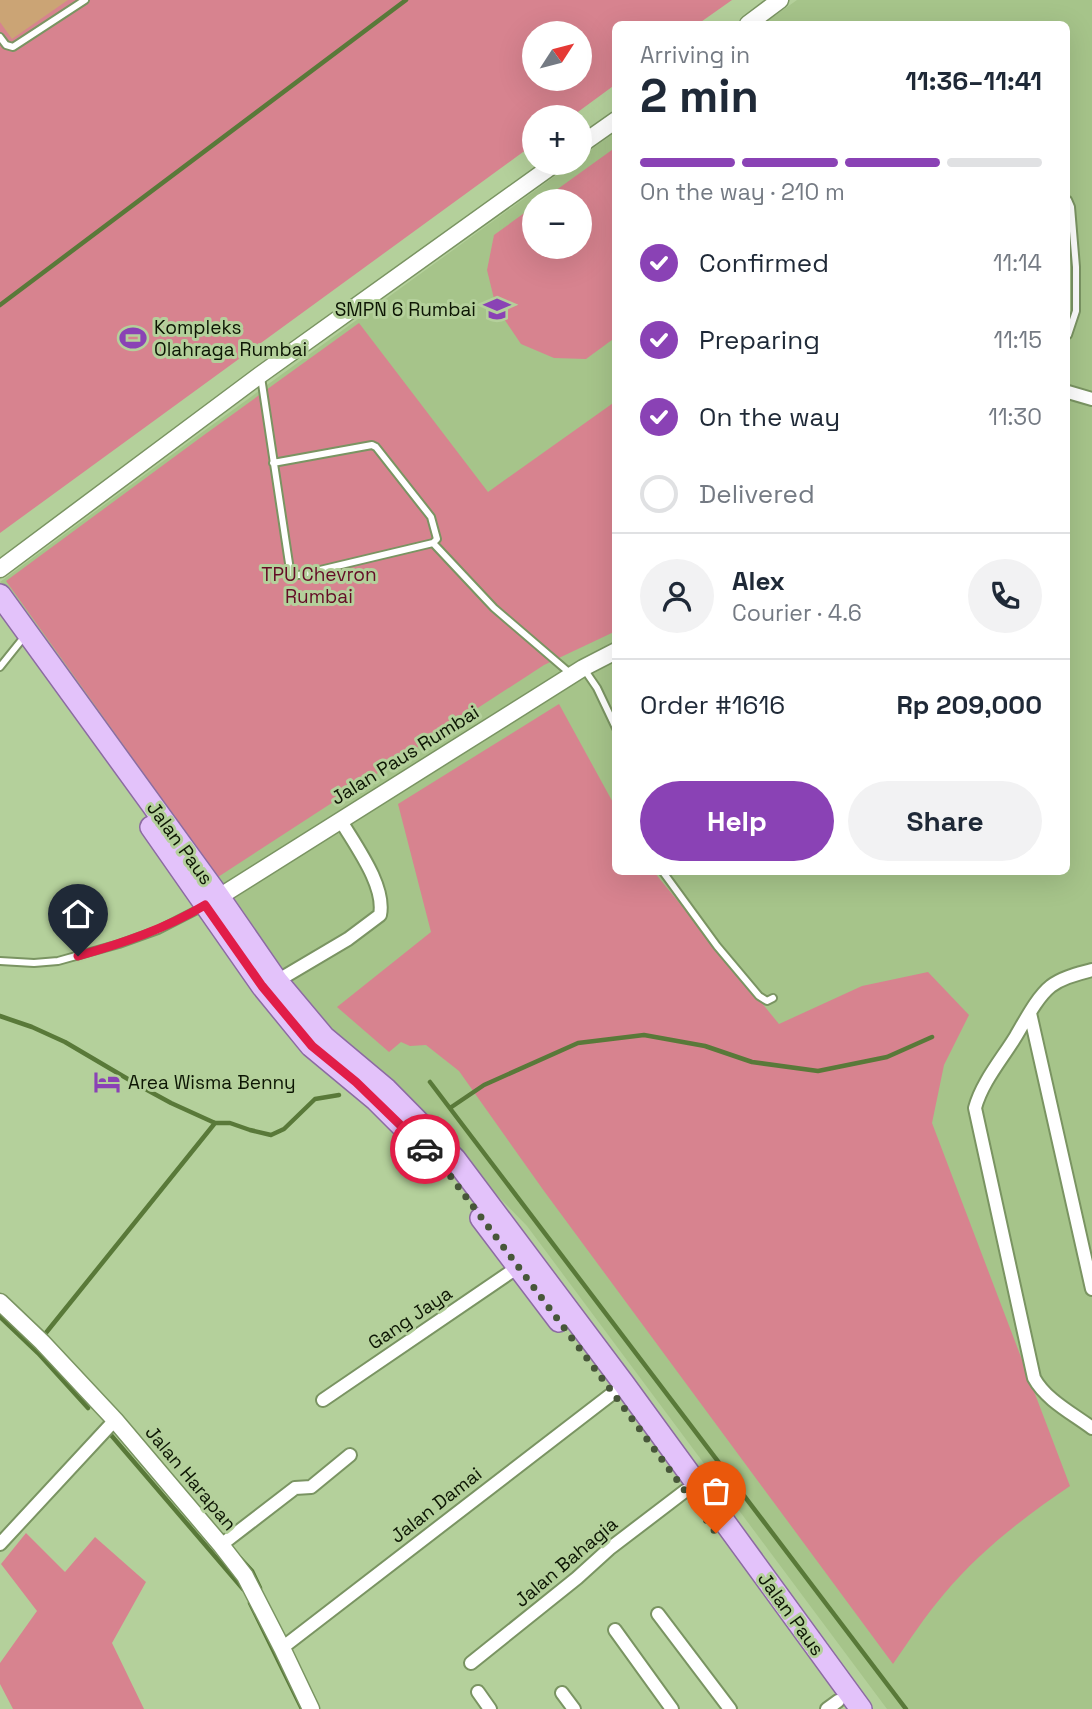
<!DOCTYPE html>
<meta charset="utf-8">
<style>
body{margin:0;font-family:"Space Grotesk",sans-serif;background:#f2f2f3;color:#1f2937;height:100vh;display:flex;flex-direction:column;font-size:26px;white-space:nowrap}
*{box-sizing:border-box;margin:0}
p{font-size:23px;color:#747a83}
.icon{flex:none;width:38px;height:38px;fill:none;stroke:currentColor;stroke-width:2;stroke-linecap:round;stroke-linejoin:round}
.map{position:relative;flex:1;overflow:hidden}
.drawer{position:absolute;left:612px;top:21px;width:458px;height:854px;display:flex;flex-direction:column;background:#fff;border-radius:10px;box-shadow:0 7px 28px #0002}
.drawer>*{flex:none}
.needle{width:46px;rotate:54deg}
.tools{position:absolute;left:522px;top:21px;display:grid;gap:14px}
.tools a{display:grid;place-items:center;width:70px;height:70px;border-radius:50%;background:#fff;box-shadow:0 7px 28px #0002;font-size:35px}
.pin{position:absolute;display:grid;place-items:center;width:60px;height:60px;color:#fff;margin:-72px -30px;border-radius:50% 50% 50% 0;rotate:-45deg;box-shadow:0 0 7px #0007}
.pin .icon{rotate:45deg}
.courier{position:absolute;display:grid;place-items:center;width:70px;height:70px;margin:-35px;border:5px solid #e11d48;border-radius:50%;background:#fff;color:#222;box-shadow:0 2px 9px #0007}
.headline em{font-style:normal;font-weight:700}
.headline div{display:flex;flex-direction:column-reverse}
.headline{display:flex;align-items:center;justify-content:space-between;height:119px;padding:0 28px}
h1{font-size:46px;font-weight:700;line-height:52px}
.bar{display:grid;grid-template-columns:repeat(4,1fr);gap:10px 7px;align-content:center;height:84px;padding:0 28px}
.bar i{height:9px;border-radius:5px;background:#e0e1e3}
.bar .on{background:#8a42b5}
.bar p{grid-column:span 4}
.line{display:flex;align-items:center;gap:18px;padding:0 28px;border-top:2px solid #e0e1e3}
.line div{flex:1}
.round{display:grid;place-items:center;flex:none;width:74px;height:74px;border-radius:37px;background:#f2f2f3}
ol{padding:0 28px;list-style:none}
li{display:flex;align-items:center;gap:21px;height:77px}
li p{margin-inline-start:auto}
li .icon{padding:7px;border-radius:50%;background:#8a42b5;color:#fff;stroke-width:4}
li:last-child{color:#747a83}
li i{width:38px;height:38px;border:4px solid #e0e1e3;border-radius:50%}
.action{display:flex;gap:14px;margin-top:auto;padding:14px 28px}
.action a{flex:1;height:80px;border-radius:42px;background:#8a42b5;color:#fff;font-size:28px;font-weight:700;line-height:80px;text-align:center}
.action a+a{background:#f2f2f3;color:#1f2937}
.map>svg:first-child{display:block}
</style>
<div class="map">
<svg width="1092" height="1709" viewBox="0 0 1092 1709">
<rect width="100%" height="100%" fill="#b4d09b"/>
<path fill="#a6c48a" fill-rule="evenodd" d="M797,0H1092V1709H887L527,1226L433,1129L325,1039L0,582L208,428L573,163H579V158L616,132V872H1068V24H763ZM534,201H579V247H534Z"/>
<path fill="#d7838f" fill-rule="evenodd" d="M0,0H732L698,24H616V84L571,117H534V144L0,533ZM534,33H579V79H534Z
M616,147V337L586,359L554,358L521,344L496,307L487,270L494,235L534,206V247H579V201H541Z
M359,323L488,492L616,401V631L544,665L218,877L6,581L204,435Z
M559,704L616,808V872H654L779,1024L862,986L928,972L969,1015L944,1065L932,1123L1070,1486C1024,1517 980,1551 944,1594C925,1616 909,1641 893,1664L544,1191L459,1071L426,1045L410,1046L401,1042L389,1052L337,1007L431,932L398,804Z
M26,1533L65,1572L95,1537L146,1582L112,1643L144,1709H13L0,1684V1663L37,1611L1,1564Z"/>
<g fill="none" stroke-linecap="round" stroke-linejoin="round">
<path stroke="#597939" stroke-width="4.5" d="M0,305L406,0
M0,1016L32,1027L65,1042L138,1085L171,1103L215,1123H230L250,1130L271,1135L284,1129L315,1099L339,1095
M430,1082L906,1709
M450,1108L484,1085L578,1043L644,1035L705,1046L752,1062L818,1071L887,1057L932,1037
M0,1317L38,1353L88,1408
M45,1334L215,1123
M111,1435L243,1589
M240,1558L252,1571L260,1588
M250,1603L302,1709"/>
</g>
<path fill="#cba475" d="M0,0H68L12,39L0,22Z"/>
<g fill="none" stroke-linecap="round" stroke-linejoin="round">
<g stroke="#7a9462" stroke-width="10">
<path id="service" d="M0,37L6,45L13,47L85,0
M1068,200L1071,207L1076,267V311L1068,335
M261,377L290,570L292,574L299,575L433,543L437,539L431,517L376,447L372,445L273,463
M433,543L494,608L571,674
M0,667L20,642
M584,669L597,688L616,728
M663,872L717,946L759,996L767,1001L773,998
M0,961L34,963L58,961L119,944L158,930L201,908"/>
</g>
<g stroke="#7a9462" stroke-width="16">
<path id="minor" d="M1068,392L1092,399
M1092,970C1078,974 1063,977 1051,986C1037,997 1025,1021 1016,1036C1002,1059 982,1082 975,1108L1034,1378C1046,1400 1072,1413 1092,1428
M277,981L348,939L380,915C386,886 355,845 341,821
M1030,1013L1092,1289
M323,1400L518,1267
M0,1544L115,1420
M221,1545L295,1488L311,1487L350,1455
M658,1614L730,1709
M615,1630L672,1709
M282,1648L613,1393
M471,1663L577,1578L609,1549L685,1491
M478,1692L490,1709
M562,1693L574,1709
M827,1709L838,1701"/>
</g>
<g stroke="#7a9462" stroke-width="19">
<path id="tertiary" d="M748,24L780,0
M579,146L616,120
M0,569L260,375L556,163
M219,897L583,668L616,651
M0,1302L42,1342L115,1420L221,1545L245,1576L282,1648L311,1709"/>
</g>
<g stroke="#8c6ba2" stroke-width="24">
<path id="primary" d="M0,595L219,897L277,981L324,1037L386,1089L455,1159L624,1384L861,1709
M151,827L262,986L311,1046L376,1100L433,1157
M481,1218L559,1321"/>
</g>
<use href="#service" stroke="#fff" stroke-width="6"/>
<use href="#minor" stroke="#fff" stroke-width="12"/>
<use href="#tertiary" stroke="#fff" stroke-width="16"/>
<use href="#primary" stroke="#e3c2fa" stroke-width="21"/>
</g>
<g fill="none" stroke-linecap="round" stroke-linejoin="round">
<path stroke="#475739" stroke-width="7" stroke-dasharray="0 12.6" d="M425,1149L445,1169L613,1393L716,1533"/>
<path stroke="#e11d48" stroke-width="9" d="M78,956C123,943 165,929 205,905L262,986L312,1046L356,1082L425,1149"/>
</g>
<defs>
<g id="school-bare" transform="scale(2.1)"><path d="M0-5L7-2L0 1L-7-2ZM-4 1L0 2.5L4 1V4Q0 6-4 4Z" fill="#8a42b5" stroke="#b4d09b" stroke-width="2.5" paint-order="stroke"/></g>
<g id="stadium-bare" transform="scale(2.1)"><path d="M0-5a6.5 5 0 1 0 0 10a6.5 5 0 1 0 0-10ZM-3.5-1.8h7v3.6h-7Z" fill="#8a42b5" stroke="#b4d09b" stroke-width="2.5" paint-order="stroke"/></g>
<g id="hotel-bare" transform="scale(2.1)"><path d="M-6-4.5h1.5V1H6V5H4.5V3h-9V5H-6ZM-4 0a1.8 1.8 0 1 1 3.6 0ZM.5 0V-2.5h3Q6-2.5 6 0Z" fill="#8a42b5" stroke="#b4d09b" stroke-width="2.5" paint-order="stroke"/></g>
</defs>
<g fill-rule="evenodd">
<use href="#school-bare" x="497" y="309"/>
<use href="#stadium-bare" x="133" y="338"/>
<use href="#hotel-bare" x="107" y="1082"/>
</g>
<g text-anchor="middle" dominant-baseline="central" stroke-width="6" stroke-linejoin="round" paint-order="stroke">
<g font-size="19" fill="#0d1604" stroke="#b4d09b" text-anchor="start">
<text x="476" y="309" text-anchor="end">SMPN 6 Rumbai</text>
<text x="154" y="327">Kompleks<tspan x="154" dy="22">Olahraga Rumbai</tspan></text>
<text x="128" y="1082">Area Wisma Benny</text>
</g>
<g font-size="19" fill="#640b26" stroke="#b4d09b">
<text x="319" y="574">TPU Chevron<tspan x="319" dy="22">Rumbai</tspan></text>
</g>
<g font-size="19" fill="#0d1604" stroke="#b4d09b">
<text transform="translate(405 755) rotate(-32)">Jalan Paus Rumbai</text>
<text transform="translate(180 843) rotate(54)">Jalan Paus</text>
<text transform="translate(410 1318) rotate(-34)">Gang Jaya</text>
<text transform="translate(191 1478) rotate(50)">Jalan Harapan</text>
<text transform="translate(436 1505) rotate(-38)">Jalan Damai</text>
<text transform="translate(566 1562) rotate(-40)">Jalan Bahagia</text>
<text transform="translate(791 1614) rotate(54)">Jalan Paus</text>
</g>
</g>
</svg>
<div class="tools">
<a><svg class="needle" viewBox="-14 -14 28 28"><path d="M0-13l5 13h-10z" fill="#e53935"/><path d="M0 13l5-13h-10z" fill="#747a83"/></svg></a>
<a>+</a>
<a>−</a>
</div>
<div class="pin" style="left:716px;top:1533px;background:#ea580c"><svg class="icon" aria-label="bag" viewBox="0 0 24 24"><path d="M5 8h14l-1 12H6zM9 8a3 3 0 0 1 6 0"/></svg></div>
<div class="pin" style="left:78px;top:956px;background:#1f2937"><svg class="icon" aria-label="home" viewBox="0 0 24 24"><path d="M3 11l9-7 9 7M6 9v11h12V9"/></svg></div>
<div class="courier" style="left:425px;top:1149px"><svg class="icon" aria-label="car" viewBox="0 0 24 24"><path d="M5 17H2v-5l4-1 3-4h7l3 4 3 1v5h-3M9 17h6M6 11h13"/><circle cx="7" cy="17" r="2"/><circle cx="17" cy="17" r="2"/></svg></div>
<section class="drawer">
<div class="headline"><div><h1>2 min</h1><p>Arriving in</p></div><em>11:36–11:41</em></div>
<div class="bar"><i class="on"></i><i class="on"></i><i class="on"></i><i></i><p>On the way · 210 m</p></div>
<ol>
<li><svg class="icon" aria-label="check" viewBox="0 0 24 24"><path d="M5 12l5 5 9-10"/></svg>Confirmed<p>11:14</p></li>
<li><svg class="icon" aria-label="check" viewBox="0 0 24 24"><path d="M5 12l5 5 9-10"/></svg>Preparing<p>11:15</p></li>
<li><svg class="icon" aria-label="check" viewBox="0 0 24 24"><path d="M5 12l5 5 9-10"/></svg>On the way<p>11:30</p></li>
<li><i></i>Delivered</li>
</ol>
<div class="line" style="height:126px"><a class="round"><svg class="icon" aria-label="person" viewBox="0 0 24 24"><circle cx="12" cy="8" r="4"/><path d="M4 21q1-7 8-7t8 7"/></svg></a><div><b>Alex</b><p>Courier · 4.6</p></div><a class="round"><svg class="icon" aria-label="phone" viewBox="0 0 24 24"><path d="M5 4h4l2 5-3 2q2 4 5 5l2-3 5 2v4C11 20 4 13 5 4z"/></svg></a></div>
<div class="line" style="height:91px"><div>Order #1616</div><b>Rp 209,000</b></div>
<div class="action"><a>Help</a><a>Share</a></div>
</section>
</div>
